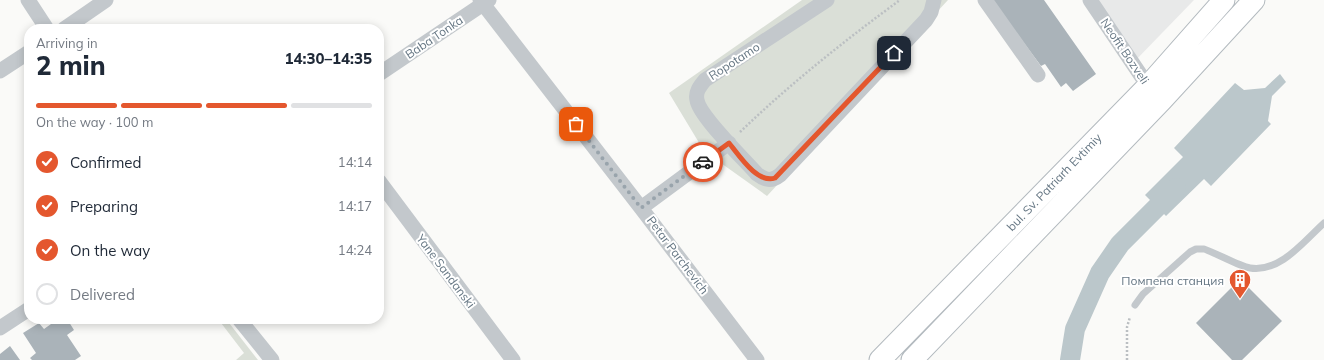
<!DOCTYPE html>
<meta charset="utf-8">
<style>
body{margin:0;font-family:Mulish,sans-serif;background:#f6f6f7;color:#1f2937;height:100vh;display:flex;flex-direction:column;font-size:15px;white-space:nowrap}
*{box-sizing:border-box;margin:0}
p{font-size:13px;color:#747a83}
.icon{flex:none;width:22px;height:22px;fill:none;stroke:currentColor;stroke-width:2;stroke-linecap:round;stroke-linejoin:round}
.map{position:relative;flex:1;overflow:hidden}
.panel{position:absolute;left:24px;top:24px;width:360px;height:300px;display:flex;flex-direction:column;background:#fff;border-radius:16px;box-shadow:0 2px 10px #0003}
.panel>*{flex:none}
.pin{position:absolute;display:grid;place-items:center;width:34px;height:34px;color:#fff;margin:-17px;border-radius:8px;box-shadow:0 2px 6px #0006}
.courier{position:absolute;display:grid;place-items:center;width:40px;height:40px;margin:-20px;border:3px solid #e4572e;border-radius:50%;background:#fff;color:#222;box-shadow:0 1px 5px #0007}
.overview em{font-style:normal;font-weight:800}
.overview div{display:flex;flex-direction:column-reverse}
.overview{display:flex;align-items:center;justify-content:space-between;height:68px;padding:0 12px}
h1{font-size:26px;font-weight:800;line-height:30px}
.bar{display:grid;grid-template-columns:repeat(4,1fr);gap:6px 4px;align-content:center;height:48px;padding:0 12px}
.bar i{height:5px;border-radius:3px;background:#e0e1e3}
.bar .active{background:#e4572e}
.bar p{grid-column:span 4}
ol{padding:0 12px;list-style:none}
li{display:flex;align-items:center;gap:12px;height:44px}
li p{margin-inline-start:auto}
li .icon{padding:4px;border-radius:50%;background:#e4572e;color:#fff;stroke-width:4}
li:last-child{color:#747a83}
li i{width:22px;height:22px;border:2px solid #e0e1e3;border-radius:50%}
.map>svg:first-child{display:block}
</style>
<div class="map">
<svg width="1324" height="360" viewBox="0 0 1324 360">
<rect width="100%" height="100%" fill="#fafaf8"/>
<path fill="#e8e9e9" d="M1087,0H1194L1131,65Z"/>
<path fill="#dadfd7" d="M802,0H948L767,196L704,151L669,93Z
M218,319H226L258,360H236L244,353Z"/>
<path fill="#bbc7cb" d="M1280,74L1286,82L1272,96L1268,121L1271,124L1211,186L1204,179L1166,216L1145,195L1183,157L1174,148L1235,83L1244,90L1265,88Z"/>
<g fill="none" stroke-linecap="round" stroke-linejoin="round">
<path stroke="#bbc7cb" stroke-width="20" d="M1070,360L1075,329L1100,273L1120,244L1176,188"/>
</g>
<path fill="#aab3b9" d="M992,0H1044L1096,74L1073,91L1066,83L1061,87L1045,64L1041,66Z
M1240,279L1282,321L1242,360H1232L1196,323Z
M58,319H67L74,330L67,335L81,356L75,360H32L30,358L36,353L23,333L39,323L44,329Z
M10,346L20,360H0V354Z"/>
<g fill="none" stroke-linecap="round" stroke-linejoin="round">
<g stroke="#b3babf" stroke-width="23">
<path id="secondary" d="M880,360L1148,86L1224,0
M912,360L1162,100L1254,0"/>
</g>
<path stroke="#bbbfc2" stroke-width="2.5" stroke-dasharray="2 2" stroke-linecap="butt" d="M740,132C790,84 844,41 900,0
M1127,360V327L1130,317"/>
<path stroke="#c3c8cc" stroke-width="7" d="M1135,305L1143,294L1190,252L1196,249H1204C1216,253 1239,266 1250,268C1280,273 1304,241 1324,223"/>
<path stroke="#c3c8cc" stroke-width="15" d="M28,0L47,29
M480,0L641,208L757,360
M827,0L705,80C700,86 695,92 697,100C699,116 744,159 757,174C765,180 771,182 780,175L926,20L931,12L934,0
M985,0L1038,75
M1090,0L1148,86L1154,93
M64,29L106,0
M0,71L29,52
M379,74L489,0
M379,181L513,360
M641,208L729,143
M239,319L272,360
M0,328L29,309"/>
<use href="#secondary" stroke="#fff" stroke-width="21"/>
</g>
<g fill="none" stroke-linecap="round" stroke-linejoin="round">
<path stroke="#99a4ac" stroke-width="4" stroke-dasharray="0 7.2" d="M576,124L641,208L703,162"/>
<path stroke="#e4572e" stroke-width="5" d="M703,162L729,143C739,155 757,184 775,178L894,53"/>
</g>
<defs>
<g id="building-pin" transform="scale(1.15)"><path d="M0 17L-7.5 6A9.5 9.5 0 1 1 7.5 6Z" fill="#e4572e" stroke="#fff"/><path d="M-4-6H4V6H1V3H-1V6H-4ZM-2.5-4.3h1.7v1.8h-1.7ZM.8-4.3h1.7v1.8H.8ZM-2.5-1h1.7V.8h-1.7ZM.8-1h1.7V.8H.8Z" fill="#fff"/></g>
</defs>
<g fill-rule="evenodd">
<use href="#building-pin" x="1240" y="280"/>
</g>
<g text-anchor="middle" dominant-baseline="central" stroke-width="4" stroke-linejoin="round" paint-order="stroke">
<g font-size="12" fill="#657683" stroke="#fff">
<text transform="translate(434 37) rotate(-34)">Baba Tonka</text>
<text transform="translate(1125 51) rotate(56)">Neofit Bozveli</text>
<text transform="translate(734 61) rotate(-33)">Ropotamo</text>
<text transform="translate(1054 182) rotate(-46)">bul. Sv. Patriarh Evtimiy</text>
<text transform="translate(678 255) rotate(53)">Petar Parchevich</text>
<text transform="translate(446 271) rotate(53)">Yane Sandanski</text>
</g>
<g font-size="12" fill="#657683" stroke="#fff" text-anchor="end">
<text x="1224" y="280">Помпена станция</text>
</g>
</g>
</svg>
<div class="pin" style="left:576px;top:124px;background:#ea580c"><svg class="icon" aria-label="bag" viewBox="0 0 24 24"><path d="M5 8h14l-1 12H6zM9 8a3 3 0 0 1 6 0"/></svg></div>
<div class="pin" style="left:894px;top:53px;background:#1f2937"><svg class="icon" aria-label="home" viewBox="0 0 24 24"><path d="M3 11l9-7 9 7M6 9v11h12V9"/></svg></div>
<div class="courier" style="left:703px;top:162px"><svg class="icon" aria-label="car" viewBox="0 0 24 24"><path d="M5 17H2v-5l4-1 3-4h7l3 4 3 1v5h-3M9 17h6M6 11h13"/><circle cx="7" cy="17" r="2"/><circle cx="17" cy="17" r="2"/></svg></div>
<section class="panel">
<div class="overview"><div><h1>2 min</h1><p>Arriving in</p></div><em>14:30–14:35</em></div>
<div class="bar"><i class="active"></i><i class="active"></i><i class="active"></i><i></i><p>On the way · 100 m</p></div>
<ol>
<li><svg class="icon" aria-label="check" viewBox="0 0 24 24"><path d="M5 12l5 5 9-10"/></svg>Confirmed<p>14:14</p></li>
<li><svg class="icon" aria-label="check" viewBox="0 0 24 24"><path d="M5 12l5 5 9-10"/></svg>Preparing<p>14:17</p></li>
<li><svg class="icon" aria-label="check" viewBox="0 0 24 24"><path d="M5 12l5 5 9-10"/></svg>On the way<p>14:24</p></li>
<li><i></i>Delivered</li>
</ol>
</section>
</div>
